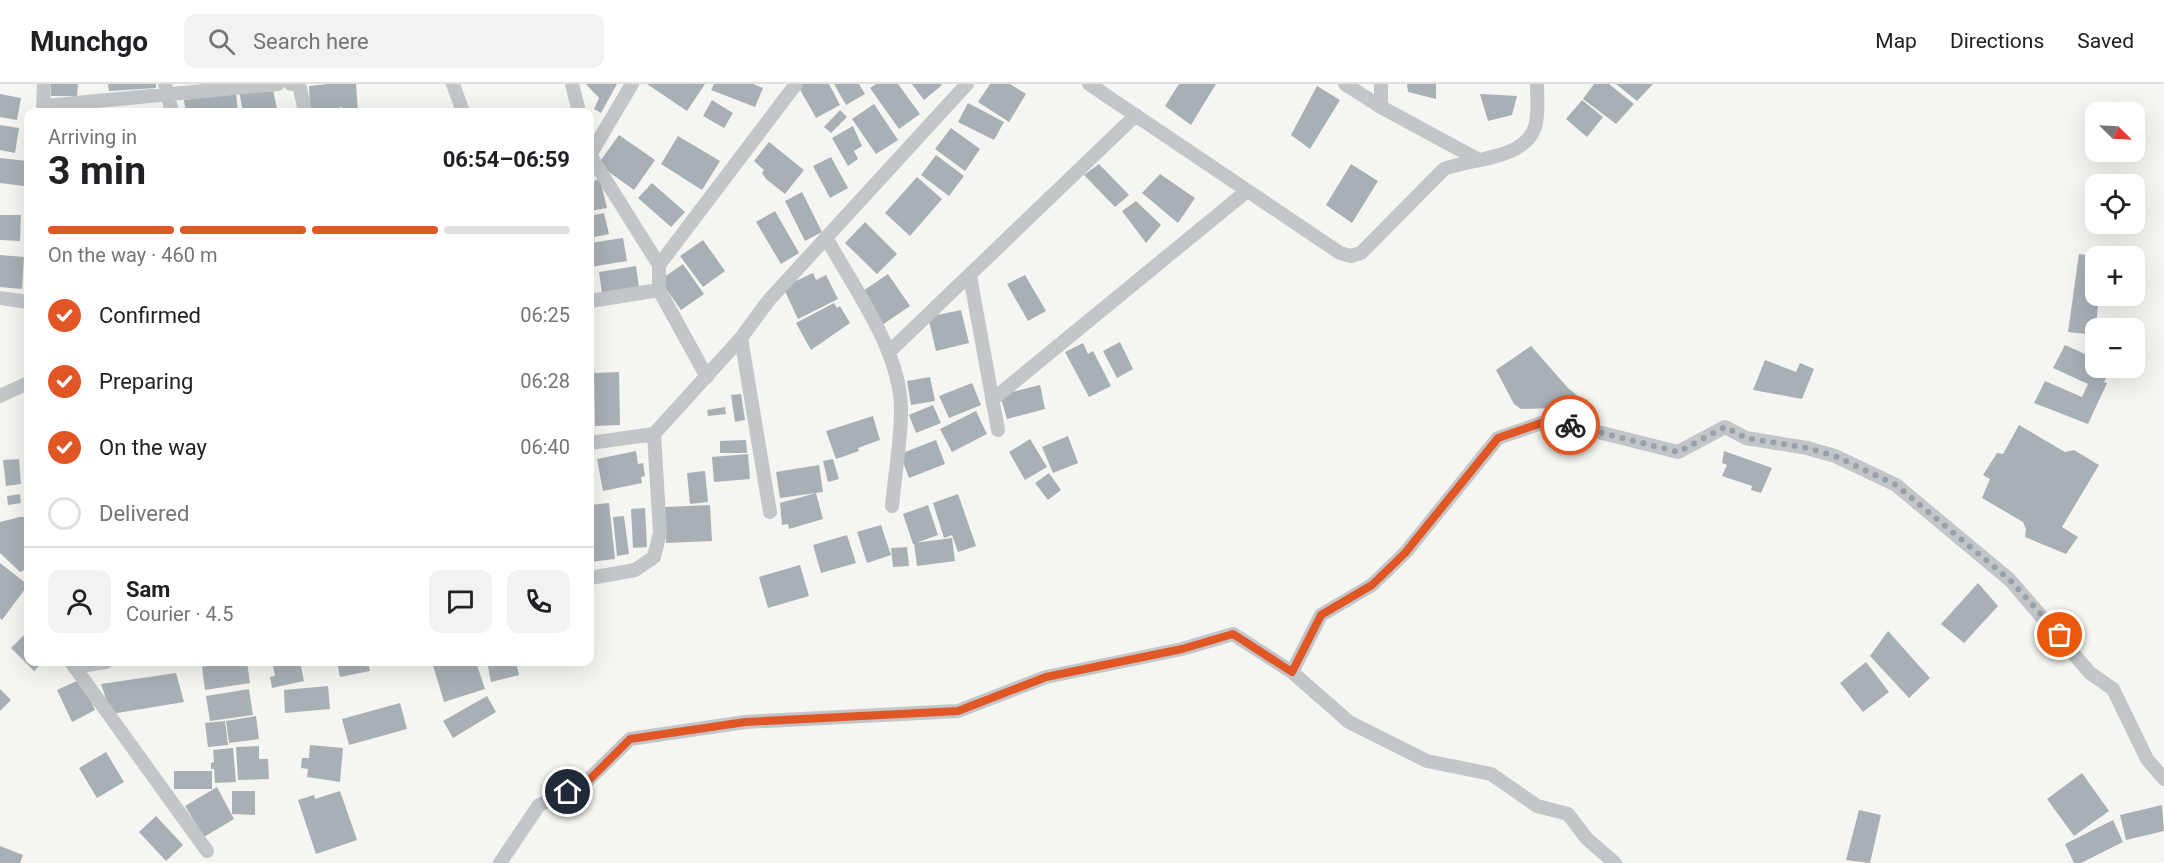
<!DOCTYPE html>
<meta charset="utf-8">
<style>
body{margin:0;font-family:Roboto,sans-serif;background:#f2f2f2;color:#202124;height:100vh;display:flex;flex-direction:column;font-size:22px;white-space:nowrap}
*{box-sizing:border-box;margin:0}
p{font-size:20px;color:#757577}
.icon{flex:none;width:33px;height:33px;fill:none;stroke:currentColor;stroke-width:2;stroke-linecap:round;stroke-linejoin:round}
.map{position:relative;flex:1;overflow:hidden}
.sheet{position:absolute;left:24px;top:24px;width:570px;height:558px;display:flex;flex-direction:column;background:#fff;border-radius:12px;box-shadow:0 6px 24px #0002}
.sheet>*{flex:none}
.needle{width:39px;rotate:114deg}
.controls{position:absolute;left:2085px;top:18px;display:grid;gap:12px}
.controls a{display:grid;place-items:center;width:60px;height:60px;border-radius:12px;background:#fff;box-shadow:0 6px 24px #0002;font-size:30px}
.pin{position:absolute;display:grid;place-items:center;width:51px;height:51px;color:#fff;margin:-26px;border:3px solid #fff;border-radius:50%;box-shadow:0 2px 6px #0007}
.courier{position:absolute;display:grid;place-items:center;width:60px;height:60px;margin:-30px;border:4px solid #e15625;border-radius:50%;background:#fff;color:#222;box-shadow:0 2px 8px #0007}
.headline em{font-style:normal;font-weight:700}
.headline div{display:flex;flex-direction:column-reverse}
.headline{display:flex;align-items:center;justify-content:space-between;height:102px;padding:0 24px}
h1{font-size:39px;font-weight:700;line-height:45px}
.bar{display:grid;grid-template-columns:repeat(4,1fr);gap:9px 6px;align-content:center;height:72px;padding:0 24px}
.bar i{height:8px;border-radius:4px;background:#e0e0e0}
.bar .current{background:#e15625}
.bar p{grid-column:span 4}
.line{display:flex;align-items:center;gap:15px;padding:0 24px;border-top:2px solid #e0e0e0}
.line div{flex:1}
.round{display:grid;place-items:center;flex:none;width:63px;height:63px;border-radius:12px;background:#f2f2f2}
ol{padding:0 24px;list-style:none}
li{display:flex;align-items:center;gap:18px;height:66px}
li p{margin-inline-start:auto}
li .icon{padding:6px;border-radius:50%;background:#e15625;color:#fff;stroke-width:4}
li:last-child{color:#757577}
li i{width:33px;height:33px;border:3px solid #e0e0e0;border-radius:50%}
header{display:flex;align-items:center;gap:36px;box-sizing:border-box;height:84px;padding:0 30px;background:#fff;border-bottom:2px solid #e0e0e0}
header strong{font-size:28px}
nav{display:flex;gap:33px;margin-inline-start:auto;font-size:21px}
.search{width:420px;height:54px;background:#f2f2f2;display:flex;align-items:center;gap:15px;box-sizing:border-box;padding:0 21px;border-radius:12px;color:#757577;font-size:22px}
.map>svg:first-child{display:block}
</style>
<header>
<strong>Munchgo</strong>
<div class="search"><svg class="icon" aria-label="search" viewBox="0 0 24 24"><circle cx="10" cy="10" r="6"/><path d="M15 15l6 6"/></svg>Search here</div>
<nav><a>Map</a><a>Directions</a><a>Saved</a></nav>
</header>
<div class="map">
<svg width="2164" height="779" viewBox="0 0 2164 779">
<rect width="100%" height="100%" fill="#f5f5f1"/>
<path fill="#a8b0b6" d="M51,0H78L77,12H51Z
M108,0H156V4L109,7Z
M328,0H356L358,28H343L342,23H340V28H310L309,2Z
M586,0H617L601,29L594,25L599,14Z
M647,0H705L687,27Z
M714,0H753L763,4L755,23L711,6Z
M802,0H829L840,21L816,34L798,2Z
M834,0H859L865,10L846,21Z
M876,0H898L920,30L899,45L870,4Z
M912,0H941L942,1L924,16Z
M990,0H1010L1026,10L1009,38L978,18Z
M1179,0H1216L1191,41L1165,22Z
M1407,0H1436V15L1408,8Z
M1594,0H1609L1634,20L1616,40L1583,15Z
M1616,0H1653L1637,17Z
M272,1L277,25L243,28L239,7Z
M1317,2L1340,16L1310,65L1291,51Z
M236,9L238,28H186L184,16Z
M0,10L21,14L17,36L0,33Z
M1480,10L1517,12L1512,31L1488,37Z
M712,16L733,29L724,44L703,32Z
M1582,16L1603,33L1587,53L1566,35Z
M968,19L1004,38L994,56L958,38Z
M874,20L898,56L876,70L852,35Z
M840,26L847,33L831,49L824,43Z
M0,41L19,44L15,69L0,66Z
M853,42L862,62L854,67L858,75L848,82L832,54Z
M951,44L980,65L965,87L935,65Z
M619,51L655,76L634,106L598,80Z
M678,52L720,77L702,106L661,80Z
M769,58L804,86L785,110L766,95L762,89L764,86L754,77Z
M936,71L964,92L949,112L921,91Z
M831,73L848,104L830,114L813,82Z
M0,74L27,77L24,102L0,99Z
M1099,80L1129,111L1115,123L1084,91Z
M1351,80L1378,97L1352,139L1326,121Z
M1160,90L1195,114L1178,139L1142,109Z
M917,93L942,115L910,152L885,129Z
M600,95L607,124L590,127V98Z
M652,99L685,128L671,143L638,114Z
M802,108L822,148L805,157L785,117Z
M1136,117L1161,141L1146,159L1122,127Z
M775,127L799,169L781,180L756,138Z
M604,129L609,150L590,154V132Z
M0,131H21L20,157L0,156Z
M865,138L897,170L877,190L845,159Z
M623,154L627,177L590,183V159Z
M703,156L725,187L703,203L680,172Z
M2079,170L2096,172V212H2099L2095,251L2068,248Z
M0,171L24,173L22,205L0,203Z
M683,180L704,210L681,226L660,196Z
M636,182L639,203L602,209L599,188Z
M813,189L816,196L826,191L838,215L798,235L783,203Z
M888,190L910,222L882,241L860,209Z
M1025,191L1046,227L1028,237L1007,200Z
M834,219L837,224L840,222L850,239L811,266L796,239Z
M961,226L969,259L936,267L928,233Z
M1120,258L1133,285L1117,294L1103,267Z
M1083,259L1088,270L1093,267L1111,302L1089,313L1065,268Z
M2065,261L2096,275V284H2111L2104,298L2107,299L2088,340L2034,319L2045,297L2082,313L2088,300L2053,284Z
M1531,262L1568,304L1586,319L1583,323L1521,325L1514,320L1496,286Z
M1765,276L1796,288L1800,279L1814,285L1802,315L1753,306Z
M619,288L620,341L595,342L594,289Z
M930,293L935,317L911,321L907,297Z
M972,299L981,321L949,334L939,312Z
M1040,301L1045,325L1007,335L1000,311Z
M741,310L745,336L735,338L731,311Z
M933,321L941,339L916,349L909,331Z
M725,323L726,330L708,332L707,326Z
M976,327L987,350L952,368L940,345Z
M873,332L880,356L858,364L859,367L836,375L826,347Z
M2019,341L2065,368L2074,366L2099,381L2062,443L2078,453L2066,470L2025,453L2026,445L2023,438L1982,414L1990,395L1983,391L1997,369L2003,370Z
M1068,352L1078,379L1053,389L1042,363Z
M1030,355L1047,383L1025,396L1009,368Z
M746,356L747,369H720V357Z
M936,356L945,380L909,394L900,370Z
M636,367L638,380L643,379L645,392L641,393L642,399L603,407L597,375Z
M1724,367L1772,384L1761,409L1751,406L1752,402L1722,392L1727,381L1722,379Z
M748,370L750,395L714,398L712,373Z
M19,375L21,400L6,402L3,376Z
M833,375L839,395L828,398L823,377Z
M819,381L823,408L780,414L776,388Z
M705,387L708,418L690,420L687,389Z
M1049,389L1061,406L1048,416L1035,399Z
M816,409L823,435L789,445L788,440L782,441L780,419Z
M20,410L21,419L8,421L7,412Z
M958,410L976,462L958,468L952,451L944,454L933,419Z
M609,419L615,475L590,478V421Z
M710,421L712,457L666,459L665,423Z
M928,421L938,451L913,460L903,430Z
M645,424L647,463L633,464L631,425Z
M624,432L629,470L617,472L613,433Z
M20,433H26L28,445V485L20,488L0,469V438Z
M881,441L891,471L867,479L857,448Z
M847,451L856,479L821,489L813,461Z
M952,454L955,477L917,482L914,459Z
M907,463L909,482L893,483L891,464Z
M0,479L28,501L2,536L0,534Z
M800,481L809,512L768,524L759,493Z
M1978,499L1998,522L1964,559L1941,540Z
M1888,547L1930,594L1909,614L1870,572Z
M27,548L28,578H43L34,587L11,564Z
M225,578H247L250,599L205,606L202,583Z
M272,578H300L304,597L272,604L270,593L275,592Z
M337,578H368L370,587L340,593Z
M432,578H476L485,605L444,618Z
M487,578H516L519,591L491,598Z
M1866,578L1889,608L1863,628L1840,599Z
M176,589L184,618L111,630L101,600Z
M81,595L95,626L72,638L57,606Z
M328,602L330,625L285,629L284,606Z
M0,605L11,616L0,627Z
M249,605L253,631L210,637L206,612Z
M487,612L496,628L453,654L443,637Z
M400,619L407,645L349,661L342,635Z
M256,632L259,655L229,659L226,637Z
M225,637L228,661L208,663L205,639Z
M310,661L343,664L340,698L307,693L308,685L301,684L302,674H309Z
M259,662V675H268L269,695L238,696L236,663Z
M233,664L236,698L215,699L214,685H211V679L214,678L213,666Z
M106,668L124,698L97,714L79,684Z
M174,687H212V705H174Z
M2082,689L2109,727L2074,752L2047,715Z
M217,703L234,735L204,753L185,722Z
M232,707H255V731L232,730Z
M340,707L357,756L316,770L298,716L314,711L315,715Z
M2162,721L2164,747L2126,756L2120,731Z
M1859,726L1881,731L1870,779L1846,776Z
M156,732L183,761L166,777L139,748Z
M2113,736L2123,758L2081,779H2074L2065,760Z
M0,762L23,771L20,779H0Z"/>
<g fill="none" stroke-linecap="round" stroke-linejoin="round">
<path stroke="#c2c6c9" stroke-width="14" d="M165,0L172,28
M291,0H299L305,28
M453,0L463,28
M572,0L579,28
M632,0L590,71L659,181V206L707,293
M1089,0L1340,169L1351,172L1361,169L1444,85C1472,74 1524,76 1535,43C1539,30 1537,13 1537,0
M1345,0L1381,23L1477,75
M1381,0V23
M44,22L278,0
M43,28L44,0
M827,155C855,206 901,267 901,326C901,357 895,390 892,422
M659,181L796,0
M970,192L998,346
M0,214L28,218
M590,217L659,206
M741,254L770,428
M889,268L1136,31
M0,312L28,299
M992,316L1247,107
M590,359L654,350L741,254L769,216L967,0
M590,494L635,486L654,473L660,449L654,350
M71,578L207,767
M74,583L106,578
M500,779L539,721L583,701L630,655L745,638L958,627L1046,593L1182,565L1233,550L1292,588
M1615,779L1587,755L1568,730L1537,722L1491,690L1427,677L1349,638L1292,588L1321,531L1372,501L1405,469L1498,354L1550,336L1678,368L1725,343L1746,354L1807,364L1835,372L1896,401L2010,496L2090,589L2113,605L2147,675L2164,695"/>
</g>
<g fill="none" stroke-linecap="round" stroke-linejoin="round">
<path stroke="#97a1a9" stroke-width="6" stroke-dasharray="0 10.8" d="M1570,341L1678,368L1725,343L1746,354L1807,364L1835,372L1896,401L2010,496L2060,551"/>
<path stroke="#e15625" stroke-width="8" d="M568,708L583,702L630,655L745,638L958,627L1046,593L1182,565L1233,550L1292,588L1321,531L1372,501L1405,469L1498,354L1550,336L1570,341"/>
</g>
</svg>
<div class="controls">
<a><svg class="needle" viewBox="-14 -14 28 28"><path d="M0-13l5 13h-10z" fill="#e53935"/><path d="M0 13l5-13h-10z" fill="#757577"/></svg></a>
<a><svg class="icon" aria-label="locate" viewBox="0 0 24 24"><circle cx="12" cy="12" r="6"/><path d="M12 2v4M12 18v4M2 12h4M18 12h4"/></svg></a>
<a>+</a>
<a>−</a>
</div>
<div class="pin" style="left:2060px;top:551px;background:#ea580c"><svg class="icon" aria-label="bag" viewBox="0 0 24 24"><path d="M5 8h14l-1 12H6zM9 8a3 3 0 0 1 6 0"/></svg></div>
<div class="pin" style="left:568px;top:708px;background:#1f2937"><svg class="icon" aria-label="home" viewBox="0 0 24 24"><path d="M3 11l9-7 9 7M6 9v11h12V9"/></svg></div>
<div class="courier" style="left:1570px;top:341px"><svg class="icon" aria-label="bike" viewBox="0 0 24 24"><circle cx="6" cy="16" r="4"/><circle cx="18" cy="16" r="4"/><path d="M6 16l4-8h5l3 8M10 8l3 8H6M13 5h3"/></svg></div>
<section class="sheet">
<div class="headline"><div><h1>3 min</h1><p>Arriving in</p></div><em>06:54–06:59</em></div>
<div class="bar"><i class="current"></i><i class="current"></i><i class="current"></i><i></i><p>On the way · 460 m</p></div>
<ol>
<li><svg class="icon" aria-label="check" viewBox="0 0 24 24"><path d="M5 12l5 5 9-10"/></svg>Confirmed<p>06:25</p></li>
<li><svg class="icon" aria-label="check" viewBox="0 0 24 24"><path d="M5 12l5 5 9-10"/></svg>Preparing<p>06:28</p></li>
<li><svg class="icon" aria-label="check" viewBox="0 0 24 24"><path d="M5 12l5 5 9-10"/></svg>On the way<p>06:40</p></li>
<li><i></i>Delivered</li>
</ol>
<div class="line" style="height:108px"><a class="round"><svg class="icon" aria-label="person" viewBox="0 0 24 24"><circle cx="12" cy="8" r="4"/><path d="M4 21q1-7 8-7t8 7"/></svg></a><div><b>Sam</b><p>Courier · 4.5</p></div><a class="round"><svg class="icon" aria-label="chat" viewBox="0 0 24 24"><path d="M4 5h16v11H9l-5 4z"/></svg></a><a class="round"><svg class="icon" aria-label="phone" viewBox="0 0 24 24"><path d="M5 4h4l2 5-3 2q2 4 5 5l2-3 5 2v4C11 20 4 13 5 4z"/></svg></a></div>
</section>
</div>
